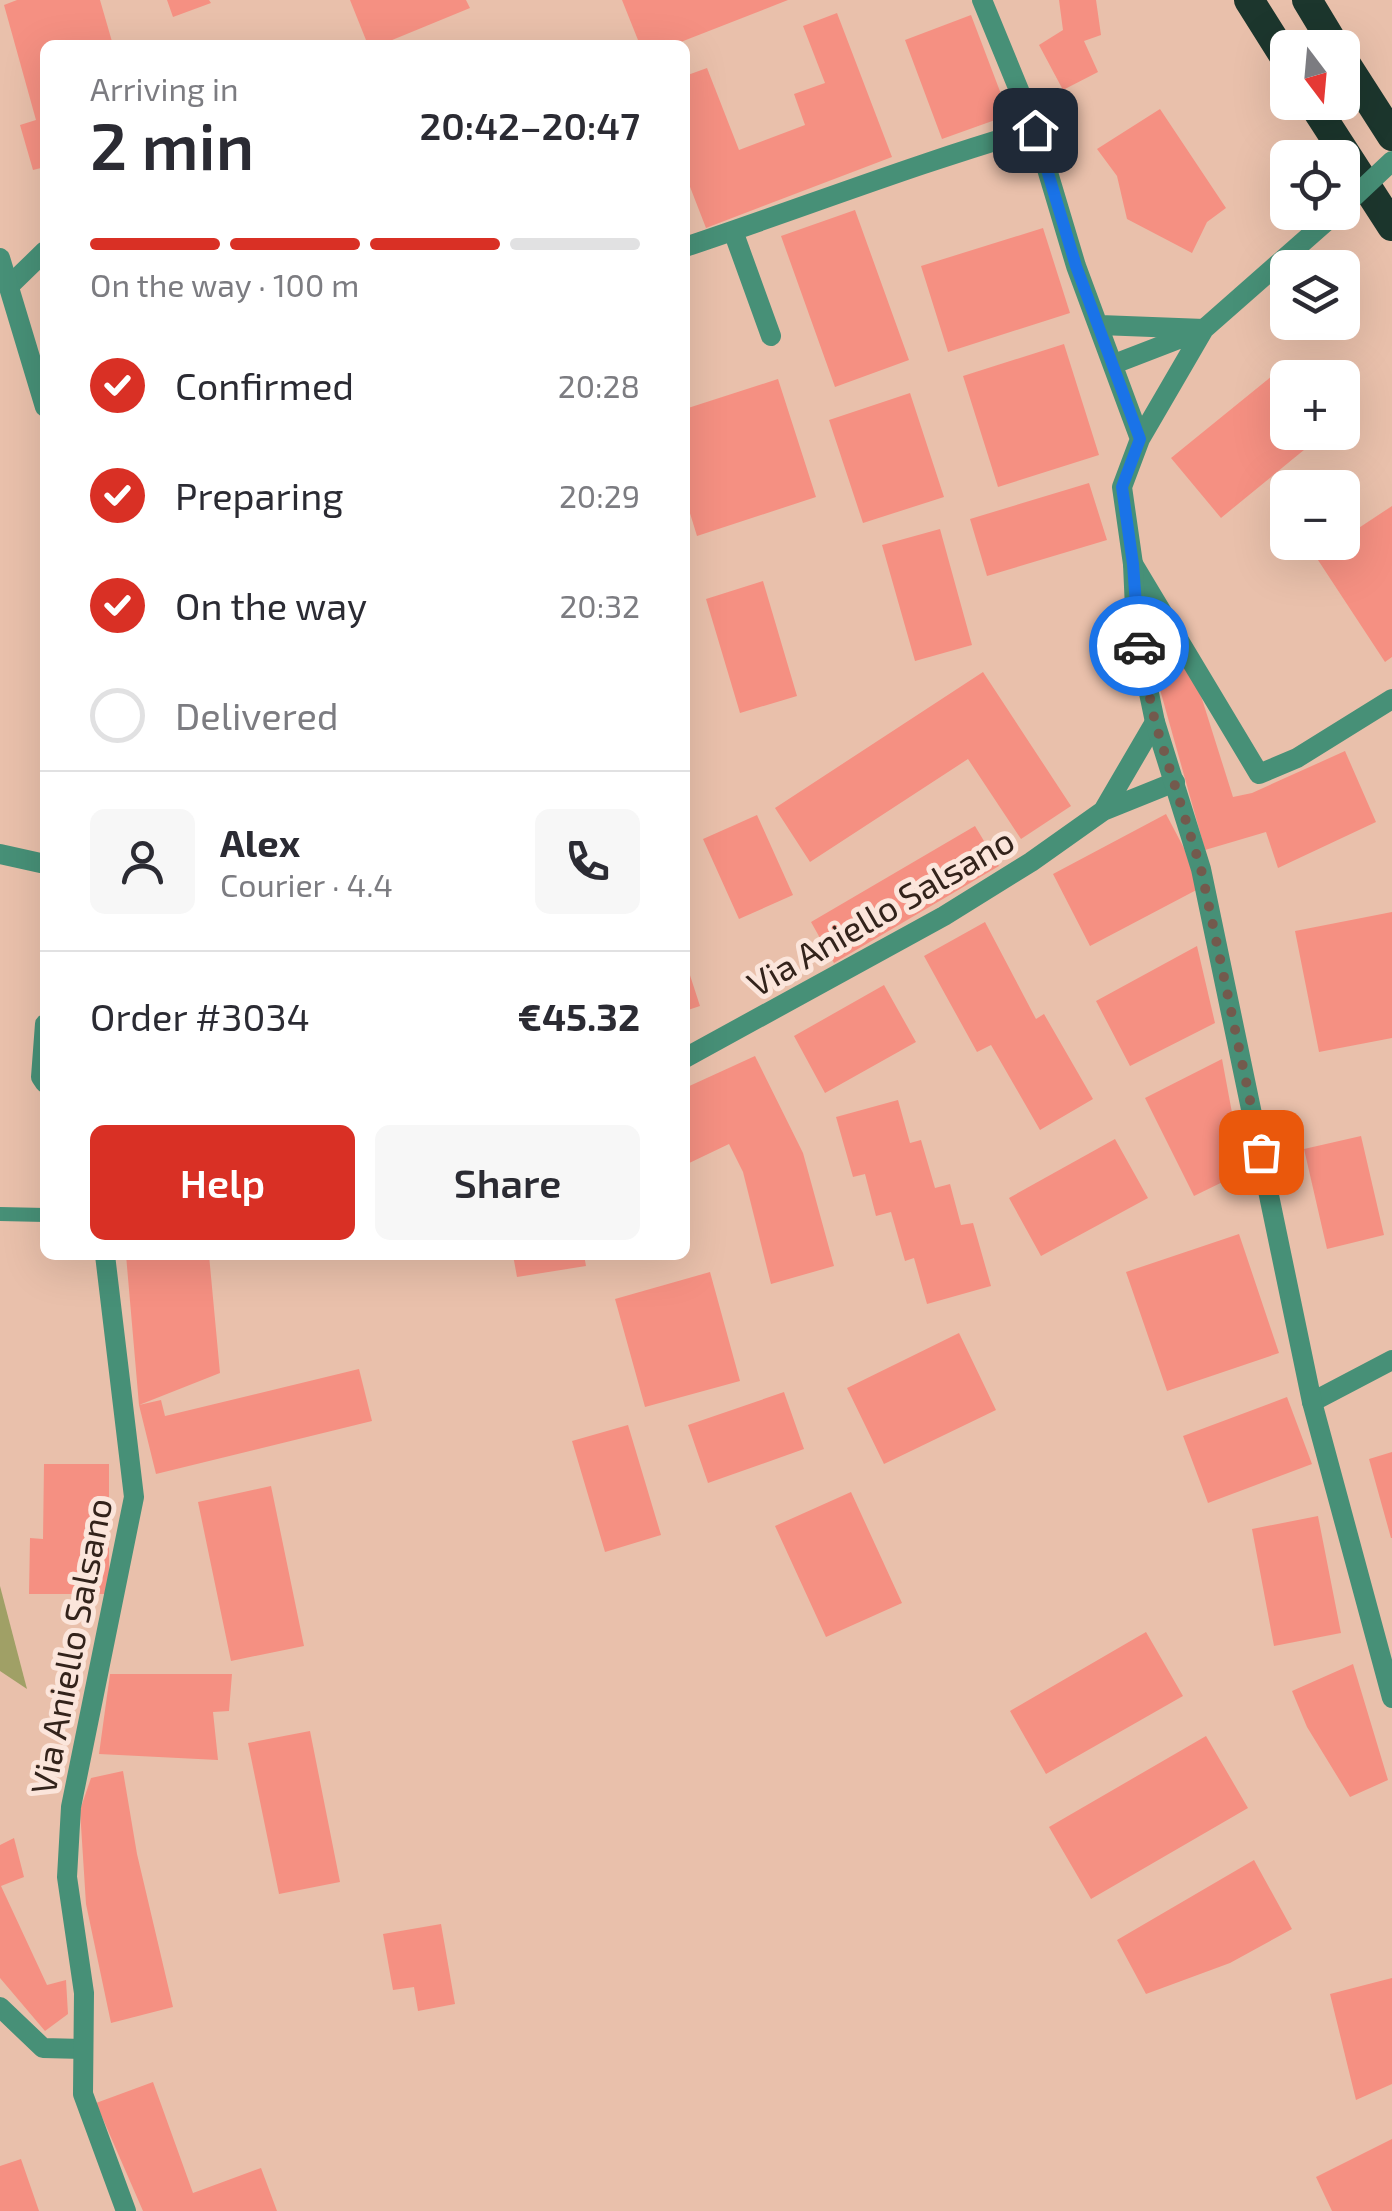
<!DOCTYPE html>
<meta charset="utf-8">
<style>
body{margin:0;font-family:"Exo 2",sans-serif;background:#f7f7f7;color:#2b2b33;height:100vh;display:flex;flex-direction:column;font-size:38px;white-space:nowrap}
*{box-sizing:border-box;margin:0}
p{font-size:32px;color:#7c7c81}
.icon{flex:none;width:55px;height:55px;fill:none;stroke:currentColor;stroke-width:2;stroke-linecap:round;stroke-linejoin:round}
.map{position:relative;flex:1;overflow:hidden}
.panel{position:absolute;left:40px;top:40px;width:650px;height:1220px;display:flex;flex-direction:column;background:#fff;border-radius:15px;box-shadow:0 10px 40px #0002}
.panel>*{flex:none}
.needle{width:65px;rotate:164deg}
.buttons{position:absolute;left:1270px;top:30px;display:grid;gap:20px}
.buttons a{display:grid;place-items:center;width:90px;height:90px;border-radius:15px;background:#fff;box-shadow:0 10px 40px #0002;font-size:50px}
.pin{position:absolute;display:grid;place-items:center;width:85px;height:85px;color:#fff;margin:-42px;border-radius:20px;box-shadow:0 5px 15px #0006}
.courier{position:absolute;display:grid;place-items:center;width:100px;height:100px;margin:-50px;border:8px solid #1a73e8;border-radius:50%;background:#fff;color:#222;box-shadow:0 2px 12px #0007}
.overview em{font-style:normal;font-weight:600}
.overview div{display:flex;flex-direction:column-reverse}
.overview{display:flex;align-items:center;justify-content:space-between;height:170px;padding:0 50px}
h1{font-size:65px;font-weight:600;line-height:75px}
.bar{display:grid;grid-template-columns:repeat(4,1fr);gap:15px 10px;align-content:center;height:120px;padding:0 50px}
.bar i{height:12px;border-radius:8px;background:#e1e1e2}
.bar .selected{background:#d93025}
.bar p{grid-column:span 4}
.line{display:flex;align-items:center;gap:25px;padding:0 50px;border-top:2px solid #e1e1e2}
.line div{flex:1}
.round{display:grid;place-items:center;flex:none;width:105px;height:105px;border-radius:15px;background:#f7f7f7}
ol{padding:0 50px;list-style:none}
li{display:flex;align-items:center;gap:30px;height:110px}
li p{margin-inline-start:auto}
li .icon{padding:10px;border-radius:50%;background:#d93025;color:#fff;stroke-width:4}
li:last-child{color:#7c7c81}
li i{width:55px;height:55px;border:5px solid #e1e1e2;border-radius:50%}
.cta{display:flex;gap:20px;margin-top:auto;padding:20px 50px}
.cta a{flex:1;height:115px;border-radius:15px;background:#d93025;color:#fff;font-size:40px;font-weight:600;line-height:115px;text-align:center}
.cta a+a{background:#f7f7f7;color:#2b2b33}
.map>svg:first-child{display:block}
</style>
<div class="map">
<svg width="1392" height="2211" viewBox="0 0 1392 2211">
<rect width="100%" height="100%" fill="#e9c0ab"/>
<path fill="#a0a066" d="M0,1586L27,1689L0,1671Z"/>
<path fill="#f59082" d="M17,0H100L113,45H45V179L41,168L33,170L20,125L36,120L4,5Z
M167,0H209L211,3L173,17Z
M350,0H466L470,8L380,45H368Z
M622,0H788L673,45H640Z
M1059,0H1096L1101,35L1084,41L1098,72L1063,90L1039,45L1063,30Z
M837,13L892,157L706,228L685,174V76L707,68L739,150L805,125L794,94L825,83L803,26Z
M971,15L1009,115L942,139L905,40Z
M1160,109L1226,208L1207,222L1192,253L1127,219L1117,176L1097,149Z
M855,210L909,360L835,387L781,236Z
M1043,228L1070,313L948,352L921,266Z
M1064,344L1099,455L998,487L963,376Z
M1272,376L1288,395V432H1318L1321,436L1221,518L1171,458Z
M778,379L816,497L697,536L685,497V409Z
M910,393L944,497L863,523L829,420Z
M1089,483L1107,540L987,576L970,519Z
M1392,506V657L1385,662L1316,557L1337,542H1342V539Z
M940,529L972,645L915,661L882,545Z
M763,581L797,696L740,713L706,599Z
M1182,656L1202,699L1233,797L1252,793L1345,751L1376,822L1278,868L1266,832L1205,850L1159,686L1158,663Z
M983,672L1071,806L1021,839L968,759L810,862L775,808Z
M1166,814L1204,886L1090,946L1053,874Z
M757,815L793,895L739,919L703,839Z
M975,826L999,866L834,963L811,922Z
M1392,912V1038L1319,1052L1295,931Z
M985,922L1036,1019L1044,1014L1093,1099L1040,1130L991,1045L977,1052L924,956Z
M1197,946L1215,1023L1130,1066L1096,1001Z
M686,963L700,1006L685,1011V964Z
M884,985L916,1042L825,1093L794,1036Z
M755,1056L803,1153L834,1266L771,1284L743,1172L729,1144L685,1165V1088Z
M1222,1059L1243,1172L1194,1196L1145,1098Z
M898,1100L910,1143L921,1140L935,1188L950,1184L961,1225L973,1223L991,1286L927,1304L914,1258L905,1261L891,1212L876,1216L865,1174L853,1177L836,1117Z
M1361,1136L1384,1235L1327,1249L1304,1149Z
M1115,1139L1148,1198L1041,1256L1009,1198Z
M1239,1234L1279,1353L1167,1391L1126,1272Z
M126,1255H209L220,1373L139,1405L161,1400L165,1416L359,1369L372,1421L156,1474L139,1405Z
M513,1255H584L586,1266L517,1277Z
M710,1272L740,1381L645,1407L615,1299Z
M959,1333L996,1410L884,1464L847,1388Z
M784,1392L804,1449L708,1483L688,1425Z
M1287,1397L1312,1464L1208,1503L1183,1436Z
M628,1425L661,1535L605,1552L572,1441Z
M1392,1452V1538H1391L1369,1459Z
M44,1464H109V1594H29L30,1538L43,1539Z
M271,1486L304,1646L231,1661L198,1502Z
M851,1492L902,1603L826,1637L775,1526Z
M1318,1516L1341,1633L1274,1646L1252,1529Z
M1146,1632L1183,1696L1046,1774L1010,1711Z
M1353,1664L1388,1780L1350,1797L1307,1727L1292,1691Z
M110,1674H232L229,1711L213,1712L218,1760L99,1754Z
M310,1731L340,1882L279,1894L248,1743Z
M1206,1736L1248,1808L1091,1899L1049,1827Z
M123,1771L137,1854L173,2007L111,2023L86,1904L80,1810L91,1778Z
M14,1838L24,1877L1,1886L47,1985L66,1980L68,2014L45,2031L0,1978V1845Z
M1254,1860L1292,1929L1230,1963L1146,1994L1117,1940Z
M441,1924L455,2004L418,2011L414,1987L393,1990L383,1934Z
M1392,1978V2084L1356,2100L1330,1994Z
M153,2082L193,2193L261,2168L277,2211H143L96,2103Z
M1392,2139V2211H1332L1316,2177Z
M21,2159L39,2211H0V2166Z"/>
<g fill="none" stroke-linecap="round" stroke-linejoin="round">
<path stroke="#479077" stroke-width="14" d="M0,1214L45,1215"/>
<path stroke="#479077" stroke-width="20" d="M733,231L771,336
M685,247C802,208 917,163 1035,129
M9,286L45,251
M1133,564L1259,774L1297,758L1392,699
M1103,811L1155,722
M0,854L45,864
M685,1058L944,916L1031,862L1103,811L1175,782
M1312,1402L1392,1360
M0,2007L43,2048L83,2049"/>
<path stroke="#479077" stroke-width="20" d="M982,0L1035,129L1076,266L1140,439
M1337,212L1204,329L1140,439L1122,487L1133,564L1136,631L1155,722L1201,869L1312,1402L1392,1698
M0,258L45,407
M1100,325L1204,329
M1114,364L1197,332
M45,1024L41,1077L45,1083
M105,1255L134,1497L71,1807L67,1877L84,1993L83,2094L126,2211"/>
<path stroke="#1c362d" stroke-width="30" d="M1249,0L1288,62
M1307,0L1336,48
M1342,58L1392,136
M1312,102L1392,226"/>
<path stroke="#479077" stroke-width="20" d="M1342,208L1392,161"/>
</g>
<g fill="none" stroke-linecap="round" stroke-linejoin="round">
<path stroke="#735a4d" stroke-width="10" stroke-dasharray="0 18" d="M1139,646L1155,722L1201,869L1261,1152"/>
<path stroke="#1a73e8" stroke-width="12" d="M1035,130L1076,266L1140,439L1122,487L1133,564L1139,646"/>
</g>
<g text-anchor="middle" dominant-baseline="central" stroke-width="10" stroke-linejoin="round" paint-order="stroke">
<g font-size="35" fill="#33231b" stroke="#fbe5db">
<text transform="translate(880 911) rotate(-30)">Via Aniello Salsano</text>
<text transform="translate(70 1646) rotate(-79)">Via Aniello Salsano</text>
</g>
</g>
</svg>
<div class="buttons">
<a><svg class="needle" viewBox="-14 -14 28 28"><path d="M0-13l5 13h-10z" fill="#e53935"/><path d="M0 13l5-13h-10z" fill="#7c7c81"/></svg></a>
<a><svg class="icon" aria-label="locate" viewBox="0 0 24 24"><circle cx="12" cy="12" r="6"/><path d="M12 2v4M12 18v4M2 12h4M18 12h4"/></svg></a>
<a><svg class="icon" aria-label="layers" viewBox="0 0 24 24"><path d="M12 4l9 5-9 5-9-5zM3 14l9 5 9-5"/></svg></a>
<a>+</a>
<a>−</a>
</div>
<div class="pin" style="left:1261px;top:1152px;background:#ea580c"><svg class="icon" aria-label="bag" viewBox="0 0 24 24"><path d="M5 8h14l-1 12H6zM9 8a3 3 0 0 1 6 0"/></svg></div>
<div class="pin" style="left:1035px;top:130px;background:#1f2937"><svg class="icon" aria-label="home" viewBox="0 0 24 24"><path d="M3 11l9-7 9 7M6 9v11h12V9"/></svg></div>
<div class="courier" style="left:1139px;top:646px"><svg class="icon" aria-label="car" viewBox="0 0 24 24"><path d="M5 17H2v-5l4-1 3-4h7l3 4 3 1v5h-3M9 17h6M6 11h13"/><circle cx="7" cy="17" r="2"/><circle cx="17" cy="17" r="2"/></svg></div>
<section class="panel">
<div class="overview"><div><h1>2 min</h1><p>Arriving in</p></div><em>20:42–20:47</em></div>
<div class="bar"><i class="selected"></i><i class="selected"></i><i class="selected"></i><i></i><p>On the way · 100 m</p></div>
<ol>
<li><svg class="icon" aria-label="check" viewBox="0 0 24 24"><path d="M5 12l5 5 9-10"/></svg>Confirmed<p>20:28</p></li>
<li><svg class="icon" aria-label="check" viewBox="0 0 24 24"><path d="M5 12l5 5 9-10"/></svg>Preparing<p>20:29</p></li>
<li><svg class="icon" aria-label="check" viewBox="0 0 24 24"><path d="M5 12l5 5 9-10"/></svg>On the way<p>20:32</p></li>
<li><i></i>Delivered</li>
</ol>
<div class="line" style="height:180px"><a class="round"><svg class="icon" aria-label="person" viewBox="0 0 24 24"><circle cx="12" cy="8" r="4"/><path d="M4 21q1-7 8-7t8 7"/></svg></a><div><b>Alex</b><p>Courier · 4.4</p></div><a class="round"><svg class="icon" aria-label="phone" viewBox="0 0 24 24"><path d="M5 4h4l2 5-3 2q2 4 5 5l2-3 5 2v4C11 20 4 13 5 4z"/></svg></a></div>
<div class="line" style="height:130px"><div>Order #3034</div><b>€45.32</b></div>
<div class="cta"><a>Help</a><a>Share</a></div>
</section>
</div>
